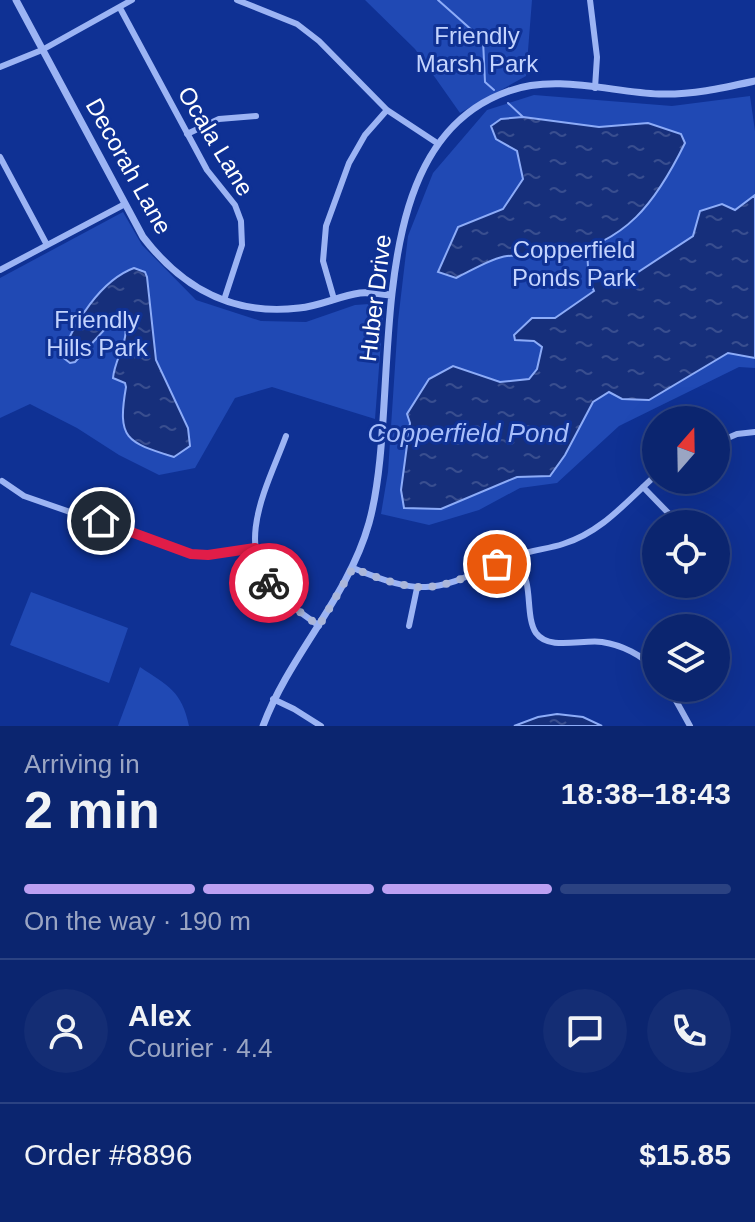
<!DOCTYPE html>
<meta charset="utf-8">
<style>
body{margin:0;font-family:Arial,sans-serif;background:#142d74;color:#f1f3f6;height:100vh;display:flex;flex-direction:column;font-size:30px;white-space:nowrap}
*{box-sizing:border-box;margin:0}
p{font-size:26px;color:#9aa5c3}
.icon{flex:none;width:44px;height:44px;fill:none;stroke:currentColor;stroke-width:2;stroke-linecap:round;stroke-linejoin:round}
.map{position:relative;height:726px;overflow:hidden}
.details{display:flex;flex-direction:column;background:#0b256f;flex:1}
.details>*{flex:none}
.needle{width:52px;rotate:20deg}
.tools{position:absolute;left:642px;top:406px;display:grid;gap:16px}
.tools a{display:grid;place-items:center;width:88px;height:88px;border-radius:50%;background:#0b256f;box-shadow:0 8px 32px #0002,0 0 0 2px #2b4282;font-size:40px}
.pin{position:absolute;display:grid;place-items:center;width:68px;height:68px;color:#fff;margin:-34px;border:4px solid #fff;border-radius:50%;box-shadow:0 2px 8px #0007}
.courier{position:absolute;display:grid;place-items:center;width:80px;height:80px;margin:-40px;border:6px solid #e11d48;border-radius:50%;background:#fff;color:#222;box-shadow:0 2px 10px #0007}
.overview em{font-style:normal;font-weight:700}
.overview div{display:flex;flex-direction:column-reverse}
.overview{display:flex;align-items:center;justify-content:space-between;height:136px;padding:0 24px}
h1{font-size:52px;font-weight:700;line-height:60px}
.bar{display:grid;grid-template-columns:repeat(4,1fr);gap:12px 8px;align-content:center;height:96px;padding:0 24px}
.bar i{height:10px;border-radius:6px;background:#2b4282}
.bar .selected{background:#bca0f2}
.bar p{grid-column:span 4}
.line{display:flex;align-items:center;gap:20px;padding:0 24px;border-top:2px solid #2b4282}
.line div{flex:1}
.round{display:grid;place-items:center;flex:none;width:84px;height:84px;border-radius:42px;background:#142d74}
.map>svg:first-child{display:block}
</style>
<div class="map">
<svg width="755" height="726" viewBox="0 0 755 726">
<defs>
<pattern id="water-ripples" width="26" height="14" patternUnits="userSpaceOnUse" patternTransform="scale(2)"><rect width="26" height="14" fill="#162f7b"/><path d="M2 4q2-2 4 0t4 0M15 11q2-2 4 0t4 0" fill="none" stroke="#394e8f"/></pattern>
</defs>
<rect width="100%" height="100%" fill="#0f3194"/>
<path fill="#2049b4" d="M365,0H532L526,76L460,113L415,49Z
M534,95L672,106L750,96L755,131V368L739,367L619,426L557,483L520,488L479,510L429,525L381,514L388,472L398,321L408,236L433,173L487,110Z
M123,212L142,245L196,300L261,321L306,322L355,305L384,303L375,419L272,387L235,398L195,468L159,475L119,455L77,428L30,404L0,418V278Z
M31,592L128,628L109,683L10,645Z
M140,667C168,686 182,691 189,726H118Z"/>
<path fill="url(#water-ripples)" stroke="#8dacf8" stroke-width="2" d="M523,117L599,127L648,123L681,134L685,143C656,202 626,244 557,256C541,259 523,254 507,256C491,258 471,271 456,278L438,272L458,227L503,209L523,179L517,151L496,139L491,126L501,119Z
M755,195V358L728,353L649,400L622,399L609,392L593,402L565,455L550,476L517,477L441,509L404,508L401,490L410,423L407,414L429,379L453,366L500,382L529,379L537,369L542,347L534,341L515,340L514,335L532,318H555L594,291L589,279L623,282L693,236L700,211L722,204L735,210Z
M134,268L145,272L147,277L156,360L188,428L190,446L174,457C126,442 117,439 126,387L125,383L113,378C115,355 133,339 122,316L114,319L75,362L70,363L61,356C74,323 101,280 134,268Z
M557,714L583,717L602,726H514L538,717Z"/>
<g fill="none" stroke-linecap="round" stroke-linejoin="round">
<path stroke="#8dacf8" stroke-width="2" d="M438,0L483,40L485,82L494,90
M508,103L523,117
M587,248L588,267
M588,274L589,279"/>
<path stroke="#9cb4f4" stroke-width="6" d="M237,0L297,24L319,41L387,110L437,143
M590,0L597,57L595,88
M120,8L207,170L235,205L241,221L242,245L224,300
M0,67L42,50L132,0
M187,134L219,119L256,116
M0,157L47,245
M0,270L125,204
M334,299L323,261L326,226L349,163L365,135L387,110
M286,436C268,485 232,546 276,592C288,605 305,615 319,626
M716,443L737,434L755,432
M2,481L24,496L191,554L208,555L255,548
M643,487L679,524
M518,555C521,565 525,575 527,585C530,600 528,621 536,633C549,651 583,639 602,642C622,645 642,655 656,670
M353,568C434,602 440,586 516,556C531,550 548,549 563,544C602,532 627,501 656,475
M409,626L417,588
M669,688L690,726
M273,699L294,709L321,726"/>
<path stroke="#9cb4f4" stroke-width="7" d="M16,0L143,237C183,289 233,316 299,308C320,306 339,296 360,293C370,292 381,294 391,295
M263,726C290,654 348,598 369,523C404,397 353,145 509,91C556,74 611,92 659,94C692,95 723,88 755,81"/>
</g>
<g fill="none" stroke-linecap="round" stroke-linejoin="round">
<path stroke="#abb7da" stroke-width="8" stroke-dasharray="0 14.4" d="M269,583L285,601L319,626L353,568C420,595 432,593 497,564"/>
<path stroke="#e11d48" stroke-width="10" d="M101,521L191,554L208,555L255,548L261,570L269,583"/>
</g>
<g text-anchor="middle" dominant-baseline="central" stroke-width="6" stroke-linejoin="round" paint-order="stroke">
<g font-size="24" fill="#c4d4fe" stroke="#0f3194">
<text x="477" y="35">Friendly<tspan x="477" dy="28">Marsh Park</tspan></text>
<text x="574" y="249">Copperfield<tspan x="574" dy="28">Ponds Park</tspan></text>
<text x="97" y="319">Friendly<tspan x="97" dy="28">Hills Park</tspan></text>
</g>
<g font-size="24" fill="#fff" stroke="#0f3194">
<text transform="translate(216 141) rotate(59)">Ocala Lane</text>
<text transform="translate(129 166) rotate(61)">Decorah Lane</text>
<text transform="translate(375 298) rotate(-83)">Huber Drive</text>
</g>
<g font-size="26" font-style="italic" fill="#a8bffb" stroke="#0f3194">
<text x="468" y="433">Copperfield Pond</text>
</g>
</g>
</svg>
<div class="tools">
<a><svg class="needle" viewBox="-14 -14 28 28"><path d="M0-13l5 13h-10z" fill="#e53935"/><path d="M0 13l5-13h-10z" fill="#9aa5c3"/></svg></a>
<a><svg class="icon" aria-label="locate" viewBox="0 0 24 24"><circle cx="12" cy="12" r="6"/><path d="M12 2v4M12 18v4M2 12h4M18 12h4"/></svg></a>
<a><svg class="icon" aria-label="layers" viewBox="0 0 24 24"><path d="M12 4l9 5-9 5-9-5zM3 14l9 5 9-5"/></svg></a>
</div>
<div class="pin" style="left:497px;top:564px;background:#ea580c"><svg class="icon" aria-label="bag" viewBox="0 0 24 24"><path d="M5 8h14l-1 12H6zM9 8a3 3 0 0 1 6 0"/></svg></div>
<div class="pin" style="left:101px;top:521px;background:#1f2937"><svg class="icon" aria-label="home" viewBox="0 0 24 24"><path d="M3 11l9-7 9 7M6 9v11h12V9"/></svg></div>
<div class="courier" style="left:269px;top:583px"><svg class="icon" aria-label="bike" viewBox="0 0 24 24"><circle cx="6" cy="16" r="4"/><circle cx="18" cy="16" r="4"/><path d="M6 16l4-8h5l3 8M10 8l3 8H6M13 5h3"/></svg></div>
</div>
<section class="details">
<div class="overview"><div><h1>2 min</h1><p>Arriving in</p></div><em>18:38–18:43</em></div>
<div class="bar"><i class="selected"></i><i class="selected"></i><i class="selected"></i><i></i><p>On the way · 190 m</p></div>
<div class="line" style="height:144px"><a class="round"><svg class="icon" aria-label="person" viewBox="0 0 24 24"><circle cx="12" cy="8" r="4"/><path d="M4 21q1-7 8-7t8 7"/></svg></a><div><b>Alex</b><p>Courier · 4.4</p></div><a class="round"><svg class="icon" aria-label="chat" viewBox="0 0 24 24"><path d="M4 5h16v11H9l-5 4z"/></svg></a><a class="round"><svg class="icon" aria-label="phone" viewBox="0 0 24 24"><path d="M5 4h4l2 5-3 2q2 4 5 5l2-3 5 2v4C11 20 4 13 5 4z"/></svg></a></div>
<div class="line" style="height:104px"><div>Order #8896</div><b>$15.85</b></div>
</section>
